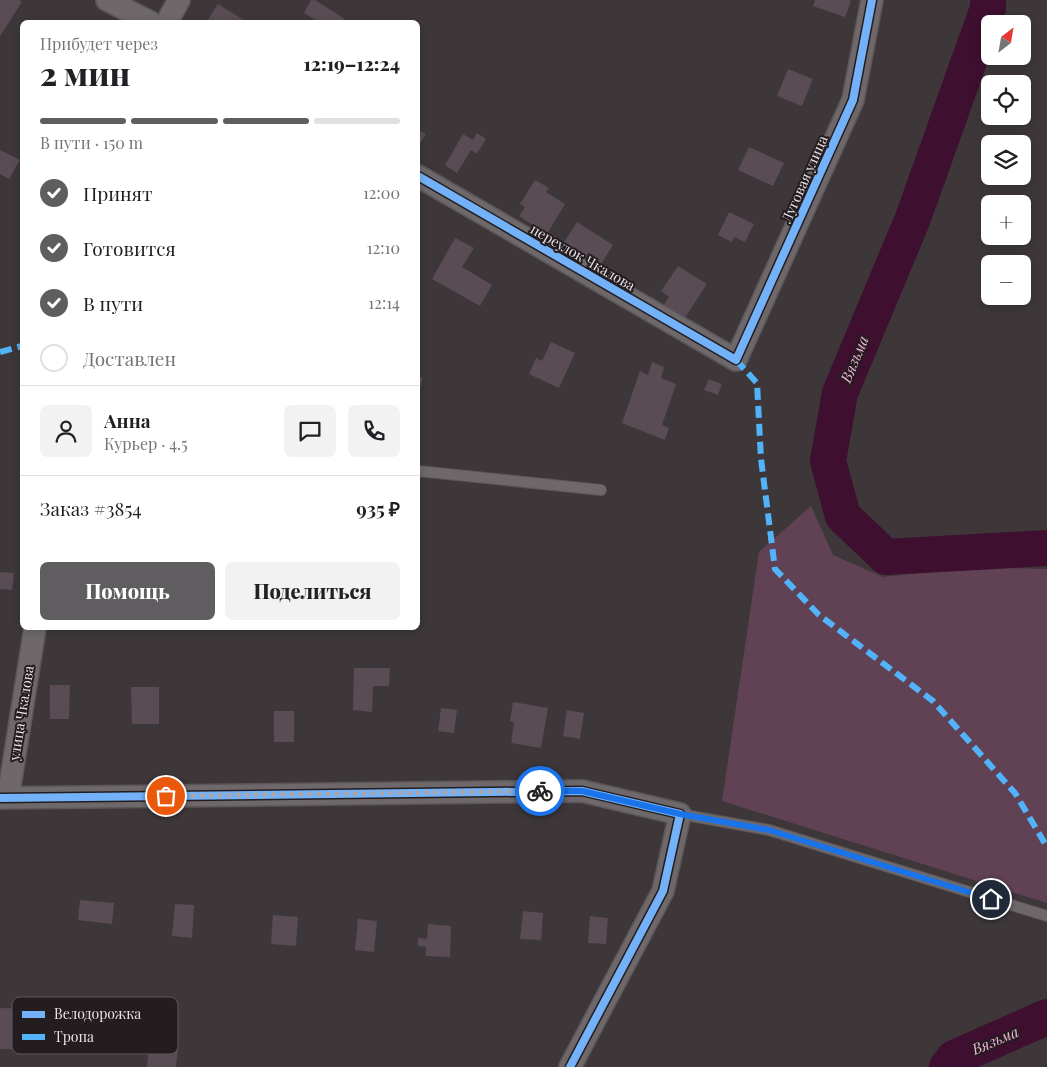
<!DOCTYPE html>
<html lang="ru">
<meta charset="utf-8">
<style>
body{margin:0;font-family:"Playfair Display",serif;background:#f2f2f2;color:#202124;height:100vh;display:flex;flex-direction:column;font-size:19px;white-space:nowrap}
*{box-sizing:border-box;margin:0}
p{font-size:16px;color:#757577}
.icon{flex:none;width:28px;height:28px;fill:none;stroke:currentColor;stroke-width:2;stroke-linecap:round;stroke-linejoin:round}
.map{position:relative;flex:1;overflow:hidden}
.side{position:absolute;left:20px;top:20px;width:400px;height:610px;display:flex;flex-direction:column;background:#fff;border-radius:8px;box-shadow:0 2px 8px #0003}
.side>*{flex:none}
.needle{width:32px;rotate:31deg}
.buttons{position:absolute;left:981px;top:15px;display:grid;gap:10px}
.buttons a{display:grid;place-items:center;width:50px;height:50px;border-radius:8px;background:#fff;box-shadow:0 2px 8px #0003;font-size:25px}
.pin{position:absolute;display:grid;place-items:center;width:42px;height:42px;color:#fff;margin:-21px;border:2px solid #fff;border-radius:50%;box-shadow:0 1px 5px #0007}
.courier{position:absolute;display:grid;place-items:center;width:50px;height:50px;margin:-25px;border:4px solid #1a73e8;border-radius:50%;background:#fff;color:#222;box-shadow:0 1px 6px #0007}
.summary em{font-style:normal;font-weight:800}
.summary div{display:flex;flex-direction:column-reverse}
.summary{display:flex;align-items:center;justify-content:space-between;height:85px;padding:0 20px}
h1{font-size:32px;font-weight:800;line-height:38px}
.bar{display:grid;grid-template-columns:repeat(4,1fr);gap:8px 5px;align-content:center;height:60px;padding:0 20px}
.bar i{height:6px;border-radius:4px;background:#e0e0e0}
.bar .current{background:#5f5d60}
.bar p{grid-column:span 4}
.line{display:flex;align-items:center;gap:12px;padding:0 20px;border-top:1px solid #e0e0e0}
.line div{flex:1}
.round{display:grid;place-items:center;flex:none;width:52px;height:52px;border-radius:8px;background:#f2f2f2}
ol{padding:0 20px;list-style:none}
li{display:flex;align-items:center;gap:15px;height:55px}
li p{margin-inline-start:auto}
li .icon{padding:5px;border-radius:50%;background:#5f5d60;color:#fff;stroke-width:4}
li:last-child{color:#757577}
li i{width:28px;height:28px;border:2px solid #e0e0e0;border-radius:50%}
.button{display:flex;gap:10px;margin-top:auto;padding:10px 20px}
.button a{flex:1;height:58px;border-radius:8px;background:#5f5d60;color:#fff;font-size:20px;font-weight:800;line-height:58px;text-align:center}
.button a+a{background:#f2f2f2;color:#202124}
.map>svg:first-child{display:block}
</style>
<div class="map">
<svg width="1047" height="1067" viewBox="0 0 1047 1067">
<rect width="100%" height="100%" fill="#3d373a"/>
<path fill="#604254" d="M811,506L833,555L883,577L976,567L1047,569V903L722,801L759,552Z"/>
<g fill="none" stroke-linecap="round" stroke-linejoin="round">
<path stroke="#3e0f2f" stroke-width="36" d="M988,0V8L913,218L840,393L828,461L843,516L886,557L1047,548
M947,1067L954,1058L1047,1017"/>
</g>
<path fill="#594c54" d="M0,0H19L22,2L0,36Z
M311,0H315L345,19L343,22H319L304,13Z
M815,0H849L851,1L845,17L813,6Z
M218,4L247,22H210L207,21Z
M788,69L813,79L802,106L777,96Z
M418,129L426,134L418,147Z
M477,133L486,139L477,154L471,150L457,173L445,165L463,134L473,140Z
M749,147L784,163L773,186L738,170Z
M0,150L20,160L9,179L0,174Z
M535,180L549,188L546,192L565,204L547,234L519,216L525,207L520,204Z
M729,212L754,224L745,242L734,237L732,242L718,235Z
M577,222L613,245L600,266L564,242Z
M455,238L474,248L462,267L492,285L480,306L432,279Z
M678,266L707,284L684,319L663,306L669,297L661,291Z
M551,342L575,353L559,388L529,374L536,358L542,361Z
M652,362L664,367L661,378L676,384L662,425L669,428L665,440L622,423L640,371L648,375Z
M418,377L423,378L418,395Z
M709,379L722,384L718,395L704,390Z
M0,572L14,573L12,590L0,589Z
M354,668H390L389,686H373L372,712L353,710Z
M50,685H70L69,719H50Z
M131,687H159V724H132Z
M513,702L548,708L541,748L511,743L514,722L510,721Z
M441,708L457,710L454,733L438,731Z
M567,710L584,713L580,739L563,736Z
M274,711H294V742H274Z
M80,900L114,903L112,924L78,920Z
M175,904L194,905L192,938L172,936Z
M523,911L543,913L541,940L520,939Z
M273,915L298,917L296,946L271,944Z
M590,916L608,918L606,944L588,943Z
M358,919L377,921L374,952L355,950Z
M428,924L451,926L450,957L426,956V947L418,946V938L427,939Z
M0,1008L26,1009L24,1050L0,1049Z
M149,1046L178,1048L176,1067H147Z"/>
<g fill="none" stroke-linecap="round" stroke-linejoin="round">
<g stroke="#5b5658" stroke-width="12">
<path id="lane" d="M418,471L601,490
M680,814L769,830L1047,916"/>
</g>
<g stroke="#5b5658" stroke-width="24">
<path id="street" d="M107,0L150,22
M167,22L179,0
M418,176L736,360L853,100L872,0
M0,798L582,791L680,814L663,891L570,1067
M8,798L35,628"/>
</g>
<use href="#lane" stroke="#6e686b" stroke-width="10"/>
<use href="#street" stroke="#6e686b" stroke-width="21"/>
<path stroke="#52b3f8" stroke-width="6" stroke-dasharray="12 6" stroke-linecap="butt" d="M0,352L22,346
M736,360L757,383L761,459L775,569L819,615L933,701L1015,793L1047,847"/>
<g stroke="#231d20" stroke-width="11">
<path id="cycleway" d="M418,176L736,360L853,100L872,0
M0,798L582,791L680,814L663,891L570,1067"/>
</g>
<use href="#cycleway" stroke="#73b2f8" stroke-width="8"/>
</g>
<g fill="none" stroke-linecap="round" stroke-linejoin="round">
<path stroke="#ada6a9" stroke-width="5" stroke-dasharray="0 9" d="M166,796L540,791"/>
<path stroke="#1a73e8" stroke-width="6" d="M540,791H582L680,814L769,830L991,899"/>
</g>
<g text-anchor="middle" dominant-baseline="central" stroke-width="4" stroke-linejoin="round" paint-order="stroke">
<g font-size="14" fill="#e9e1e5" stroke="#231d20">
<text transform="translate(804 179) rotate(-66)">Луговая улица</text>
<text transform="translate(583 257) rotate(30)">переулок Чкалова</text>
<text transform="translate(21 713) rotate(-81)">улица Чкалова</text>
</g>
<g font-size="15" font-style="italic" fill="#f7b2db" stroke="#231d20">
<text transform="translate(854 359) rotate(-67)">Вязьма</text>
<text transform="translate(995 1040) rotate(-23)">Вязьма</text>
</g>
</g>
<rect x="12" y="997" width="166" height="57" rx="8" fill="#231d20" stroke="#5e585b" stroke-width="1"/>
<rect x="22" y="1011" width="23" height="7" fill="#73b2f8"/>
<rect x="22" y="1034" width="23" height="6" fill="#52b3f8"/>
<g font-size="14" fill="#e9e1e5">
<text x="54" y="1019">Велодорожка</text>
<text x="54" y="1042">Тропа</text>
</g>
</svg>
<div class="buttons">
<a><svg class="needle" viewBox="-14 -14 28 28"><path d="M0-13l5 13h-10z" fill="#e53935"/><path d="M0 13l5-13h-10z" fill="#757577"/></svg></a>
<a><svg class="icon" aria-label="locate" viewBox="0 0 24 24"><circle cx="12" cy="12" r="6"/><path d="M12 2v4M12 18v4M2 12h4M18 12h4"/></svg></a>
<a><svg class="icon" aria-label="layers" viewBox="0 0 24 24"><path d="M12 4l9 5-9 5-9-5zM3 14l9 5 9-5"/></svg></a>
<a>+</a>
<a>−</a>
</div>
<div class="pin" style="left:166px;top:796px;background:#ea580c"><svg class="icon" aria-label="bag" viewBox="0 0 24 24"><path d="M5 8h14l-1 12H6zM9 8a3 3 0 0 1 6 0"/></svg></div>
<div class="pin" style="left:991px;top:899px;background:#1f2937"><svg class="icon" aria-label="home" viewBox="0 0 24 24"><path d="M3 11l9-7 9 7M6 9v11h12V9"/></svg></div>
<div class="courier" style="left:540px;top:791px"><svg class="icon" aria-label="bike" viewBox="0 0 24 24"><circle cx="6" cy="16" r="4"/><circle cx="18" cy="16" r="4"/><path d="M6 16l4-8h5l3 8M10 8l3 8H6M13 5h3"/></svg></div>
<section class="side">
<div class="summary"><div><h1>2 мин</h1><p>Прибудет через</p></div><em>12:19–12:24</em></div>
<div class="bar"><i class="current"></i><i class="current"></i><i class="current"></i><i></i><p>В пути · 150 m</p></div>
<ol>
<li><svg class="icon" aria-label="check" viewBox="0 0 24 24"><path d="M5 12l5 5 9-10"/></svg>Принят<p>12:00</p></li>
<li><svg class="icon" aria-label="check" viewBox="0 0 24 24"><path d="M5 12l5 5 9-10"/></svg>Готовится<p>12:10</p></li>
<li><svg class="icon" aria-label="check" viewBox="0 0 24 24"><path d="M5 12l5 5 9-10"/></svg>В пути<p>12:14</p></li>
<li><i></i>Доставлен</li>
</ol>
<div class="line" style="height:90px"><a class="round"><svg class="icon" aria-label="person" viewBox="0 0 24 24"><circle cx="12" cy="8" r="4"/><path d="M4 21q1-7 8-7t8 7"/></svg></a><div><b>Анна</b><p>Курьер · 4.5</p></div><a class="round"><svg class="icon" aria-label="chat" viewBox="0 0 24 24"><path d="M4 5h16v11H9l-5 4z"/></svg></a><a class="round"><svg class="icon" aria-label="phone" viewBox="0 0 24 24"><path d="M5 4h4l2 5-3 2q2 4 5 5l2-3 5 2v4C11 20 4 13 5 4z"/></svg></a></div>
<div class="line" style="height:65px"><div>Заказ #3854</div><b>935 ₽</b></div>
<div class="button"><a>Помощь</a><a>Поделиться</a></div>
</section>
</div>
